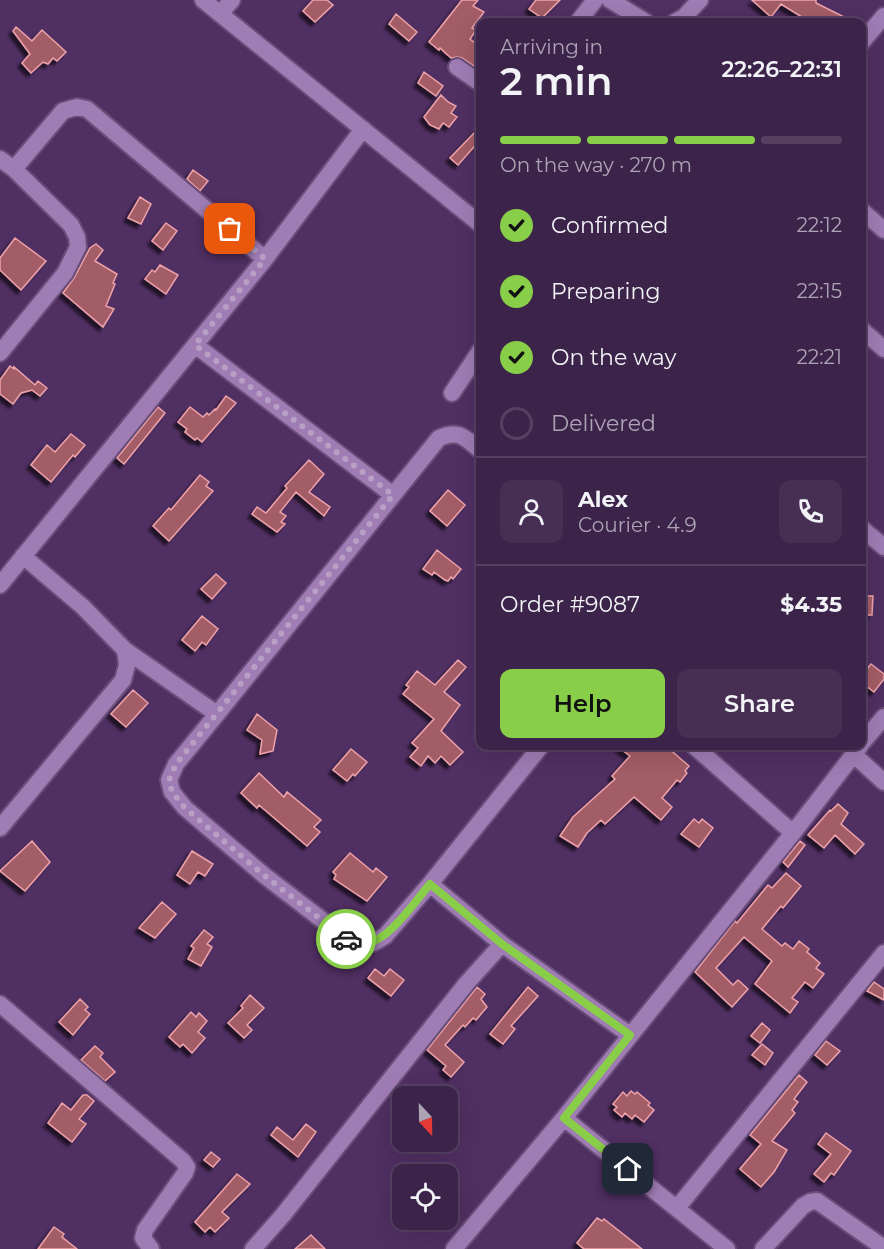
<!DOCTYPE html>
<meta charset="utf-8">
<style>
body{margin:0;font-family:Montserrat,sans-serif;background:#472f54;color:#f1f3f6;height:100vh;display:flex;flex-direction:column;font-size:22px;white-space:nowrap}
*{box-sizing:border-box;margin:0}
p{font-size:20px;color:#aca4b5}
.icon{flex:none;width:33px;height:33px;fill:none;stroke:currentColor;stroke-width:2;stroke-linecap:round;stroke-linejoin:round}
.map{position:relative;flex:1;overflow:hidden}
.details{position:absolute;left:476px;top:18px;width:390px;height:732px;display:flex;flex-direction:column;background:#3c234a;border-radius:12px;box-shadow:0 6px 24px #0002,0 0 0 2px #554062}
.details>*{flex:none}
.needle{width:39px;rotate:158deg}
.fabs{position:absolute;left:392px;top:1086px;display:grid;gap:12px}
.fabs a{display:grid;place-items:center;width:66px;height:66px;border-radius:12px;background:#3c234a;box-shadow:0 6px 24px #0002,0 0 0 2px #554062;font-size:30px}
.pin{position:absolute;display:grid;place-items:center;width:51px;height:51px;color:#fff;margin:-26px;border-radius:12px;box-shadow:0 3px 9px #0006}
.courier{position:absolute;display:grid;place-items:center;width:60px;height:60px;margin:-30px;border:4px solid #89ce48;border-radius:50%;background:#fff;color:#222;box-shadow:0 2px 8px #0007}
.head em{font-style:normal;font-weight:600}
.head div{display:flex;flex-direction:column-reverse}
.head{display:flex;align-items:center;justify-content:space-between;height:102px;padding:0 24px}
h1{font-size:39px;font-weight:600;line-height:45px}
.bar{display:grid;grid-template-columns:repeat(4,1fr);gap:9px 6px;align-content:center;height:72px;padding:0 24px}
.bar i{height:8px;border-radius:4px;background:#554062}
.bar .current{background:#89ce48}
.bar p{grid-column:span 4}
.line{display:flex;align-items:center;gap:15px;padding:0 24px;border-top:2px solid #554062}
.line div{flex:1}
.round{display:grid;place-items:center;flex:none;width:63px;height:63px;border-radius:12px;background:#472f54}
ol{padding:0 24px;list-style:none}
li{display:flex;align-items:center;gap:18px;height:66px}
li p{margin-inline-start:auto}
li .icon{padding:6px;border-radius:50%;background:#89ce48;color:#111;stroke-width:4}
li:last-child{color:#aca4b5}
li i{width:33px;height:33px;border:3px solid #554062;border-radius:50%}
.cta{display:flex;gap:12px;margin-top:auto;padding:12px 24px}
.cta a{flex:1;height:69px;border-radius:12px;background:#89ce48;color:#111;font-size:24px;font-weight:600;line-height:69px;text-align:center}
.cta a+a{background:#472f54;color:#f1f3f6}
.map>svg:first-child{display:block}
</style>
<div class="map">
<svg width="884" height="1249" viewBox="0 0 884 1249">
<defs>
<filter id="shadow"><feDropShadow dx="-4" dy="4" stdDeviation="1.5" flood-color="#0009"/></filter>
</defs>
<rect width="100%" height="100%" fill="#502f62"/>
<path fill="#a35d66" stroke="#eea2aa" stroke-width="1.5" filter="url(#shadow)" d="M313,0H327L333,5L315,22L303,11Z
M462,0H478L473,6L484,12L472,28L476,30L470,39L480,47V70L462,58L457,57L451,58L440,48L439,50L429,42Z
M536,0H560L542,18L529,9Z
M752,0H816V3L854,22H810L781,4L771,17Z
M396,14L417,32L409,41L389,24Z
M16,27L32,41L42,30L66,52L57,61L53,58L48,64L43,62L31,73L22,63L30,54L13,31Z
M424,72L443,86L436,96L418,83Z
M441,95L448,102L456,106L451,113L457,117L449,127L443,123L439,129L430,125L424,117Z
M477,130L480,133V140L458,165L450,158Z
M193,170L208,181L200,191L187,179Z
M140,197L151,204L141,224L128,218Z
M166,223L177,231L163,250L152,241Z
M15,238L46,261L21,290L0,270V258Z
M96,244L103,250L95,261L117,274L113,283L115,284L106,306L114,309L103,327L63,293L74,278L90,248Z
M160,265L178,275L166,294L145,279L152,270L155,272Z
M10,366L14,369V367L35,385L38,381L47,388L40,396L32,390L21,393L13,404L0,394V380Z
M226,396L236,403L202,442L197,438L195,440L185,432L187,429L178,422L190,407L203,417L207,413L209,415L215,409L216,410Z
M158,407L165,413L124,464L117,458Z
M71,434L85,445L75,457L73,455L51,482L31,465L47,445L55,452Z
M309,460L324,474L309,492L330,507L324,516L296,492L280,512L286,516L281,522L285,524L277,532L252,514L257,507L266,513L287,488L285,486Z
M200,475L209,482L206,486L213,491L169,541L153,526L169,508L171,510Z
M448,490L465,505L447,526L430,511Z
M437,550L461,569L453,579L451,577L448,581L445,580L434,572L432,575L423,569Z
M216,574L226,583L212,599L201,589Z
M861,596H873L872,615H861Z
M202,616L218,629L206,645L202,642L195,651L182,640Z
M458,660L466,667L444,692L460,705L441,731L463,752L450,765L441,756L435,763L428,756L421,766L410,757L418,748L412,743L434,719L403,694L409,687L406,685L417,671L435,685Z
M871,664L884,674V679L874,692L861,682V676Z
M133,690L148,703L126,727L111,714Z
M257,714L277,730L273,751L260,754L262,740L247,730Z
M617,746H666L689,766L685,771L687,773L680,782L677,780L662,798L672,807L661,820L634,797L605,824L601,820L587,833L578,847L560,836L573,817L615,779L612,776L630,756Z
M351,749L367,762L355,776L353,774L347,781L333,770Z
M259,773L284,797L287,792L321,820L314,827L320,832L307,846L259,805L257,808L241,793Z
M838,804L848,813L841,824L864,844L855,854L835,835L824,848L808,835L830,810L831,811Z
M694,819L699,823L702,819L713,828L699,847L681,834Z
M32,841L50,862L25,891L0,871Z
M800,841L805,845L788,867L783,862Z
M192,851L213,864L205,876L198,872L190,884L177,875Z
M350,853L373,872L376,868L387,877L367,901L334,879L336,875L333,872Z
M786,873L801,886L783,908L781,906L762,929L782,946L785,943L793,949L799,941L809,949L807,952L820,963L816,968L824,974L813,988L805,982L792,998L798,1002L790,1013L755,984L772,961L744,937L716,968L733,985L738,980L748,989L732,1007L695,972L735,921L737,923L768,885L772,888Z
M162,902L176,914L155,938L139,928Z
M204,930L213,937L207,944L212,947L201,966L188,959L194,948L191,946Z
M375,969L384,976L390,969L404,980L391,996L368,978Z
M874,982L884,989V1000L867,991Z
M477,987L485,994L481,999L487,1007L476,1020L473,1018L465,1027L463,1025L445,1045L464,1062L451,1077L443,1070L446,1066L427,1050Z
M528,987L538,996L511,1026L515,1029L503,1044L490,1034Z
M250,995L264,1008L247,1025L252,1030L244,1038L228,1023L243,1008L241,1006Z
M80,999L88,1007L85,1010L90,1014L73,1035L59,1022Z
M191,1012L196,1017L199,1013L207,1021L198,1032L205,1038L192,1053L183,1044L180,1047L169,1037Z
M762,1023L770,1030L760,1043L751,1036Z
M826,1041L840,1051L827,1065L815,1055Z
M762,1044L773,1053L765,1065L752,1055Z
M95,1046L103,1053L100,1057L115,1072L105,1081L81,1060Z
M799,1075L807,1082L794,1099L798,1102L792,1110L795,1113L772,1141L787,1150L774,1172L761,1187L740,1169L761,1144L750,1135Z
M631,1091L635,1094L637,1092L650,1103L648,1105L654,1110L644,1122L635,1115L632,1119L625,1113L622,1117L614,1110L617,1107L613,1104L623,1092L627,1096Z
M83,1095H87L94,1101L79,1119L86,1124L72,1142L48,1123L62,1103L71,1110Z
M306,1124L316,1132L298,1157L271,1135L277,1127L293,1140Z
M826,1133L851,1151L834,1175L831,1173L824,1182L814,1174L831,1154L818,1144Z
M211,1152L220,1159L213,1167L204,1160Z
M237,1174L250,1184L222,1212L229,1218L215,1232L210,1227L205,1232L195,1222Z
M597,1218L602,1221L604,1219L642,1249H584L577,1243Z
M54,1227L64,1234L62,1237L77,1249H38Z
M311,1235L325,1249H295Z"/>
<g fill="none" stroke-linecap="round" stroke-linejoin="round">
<g stroke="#694d79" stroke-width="20">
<path id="minor" d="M203,0L480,224
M610,0L646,22
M220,14L232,0
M578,22L595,0
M675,22L684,17L700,0
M861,43L884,16
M457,67L480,83
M0,159L14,169L71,225L77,237L78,247L65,273L0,353
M14,169L63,111L77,107L87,109L265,259
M861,210L884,230
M861,329L884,349
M195,345L393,495
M452,393L480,351
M861,528L884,547
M0,585L265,259L363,129
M125,650L217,714L176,764L169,780L172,792L185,808L265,876L352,943H373L385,936L430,884L541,746
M217,714L439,438C459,429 465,438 480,450
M861,744L884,717
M694,746L793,833
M853,754L884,782
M0,828L123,680L127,665L125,650L83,607L23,556
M430,884L502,944L630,1035
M0,1004L183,1161L187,1167L185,1173L145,1230L143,1238L151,1249
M564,1118L727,1249
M677,1208L884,953
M253,1249L283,1215L466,984L502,944
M454,1249L564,1118L793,833L860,746
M763,1249L803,1206L810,1202L817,1201L884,1248"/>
</g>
<use href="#minor" stroke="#9f7cb4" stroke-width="16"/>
</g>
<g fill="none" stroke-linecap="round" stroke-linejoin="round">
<path stroke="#b8a0c5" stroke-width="6" stroke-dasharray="0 10.8" d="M230,229L265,259L195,345L393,495L176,764L169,780L172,792L185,808L265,876L346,939"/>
<path stroke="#89ce48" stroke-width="8" d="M346,939C377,962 413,903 430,884L502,944L630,1035L564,1118L628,1169"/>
</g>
</svg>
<div class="fabs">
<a><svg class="needle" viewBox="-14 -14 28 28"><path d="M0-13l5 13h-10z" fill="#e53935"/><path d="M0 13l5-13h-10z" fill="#aca4b5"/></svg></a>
<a><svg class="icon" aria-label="locate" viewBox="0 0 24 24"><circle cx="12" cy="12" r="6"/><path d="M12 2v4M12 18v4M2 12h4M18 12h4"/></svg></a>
</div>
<div class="pin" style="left:230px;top:229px;background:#ea580c"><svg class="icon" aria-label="bag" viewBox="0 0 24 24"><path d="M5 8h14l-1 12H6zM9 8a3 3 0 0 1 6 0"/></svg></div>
<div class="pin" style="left:628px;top:1169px;background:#1f2937"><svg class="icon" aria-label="home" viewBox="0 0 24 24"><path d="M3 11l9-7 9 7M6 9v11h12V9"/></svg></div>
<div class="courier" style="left:346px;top:939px"><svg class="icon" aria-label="car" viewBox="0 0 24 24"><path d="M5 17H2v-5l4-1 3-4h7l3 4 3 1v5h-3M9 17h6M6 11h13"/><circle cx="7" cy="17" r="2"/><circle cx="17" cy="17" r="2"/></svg></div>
<section class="details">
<div class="head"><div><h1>2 min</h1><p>Arriving in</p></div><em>22:26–22:31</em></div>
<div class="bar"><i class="current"></i><i class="current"></i><i class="current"></i><i></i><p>On the way · 270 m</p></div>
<ol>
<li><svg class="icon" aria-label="check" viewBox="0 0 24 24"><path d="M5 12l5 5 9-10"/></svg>Confirmed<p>22:12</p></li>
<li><svg class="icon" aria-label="check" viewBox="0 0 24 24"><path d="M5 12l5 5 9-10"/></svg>Preparing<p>22:15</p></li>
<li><svg class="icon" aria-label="check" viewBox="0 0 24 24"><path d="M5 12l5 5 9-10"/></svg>On the way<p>22:21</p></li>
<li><i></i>Delivered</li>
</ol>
<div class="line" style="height:108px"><a class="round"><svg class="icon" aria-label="person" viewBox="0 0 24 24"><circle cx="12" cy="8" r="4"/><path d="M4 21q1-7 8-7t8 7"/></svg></a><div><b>Alex</b><p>Courier · 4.9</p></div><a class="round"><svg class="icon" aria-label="phone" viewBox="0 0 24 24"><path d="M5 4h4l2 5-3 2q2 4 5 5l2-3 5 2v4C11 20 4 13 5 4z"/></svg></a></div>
<div class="line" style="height:78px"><div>Order #9087</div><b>$4.35</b></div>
<div class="cta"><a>Help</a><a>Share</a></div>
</section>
</div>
